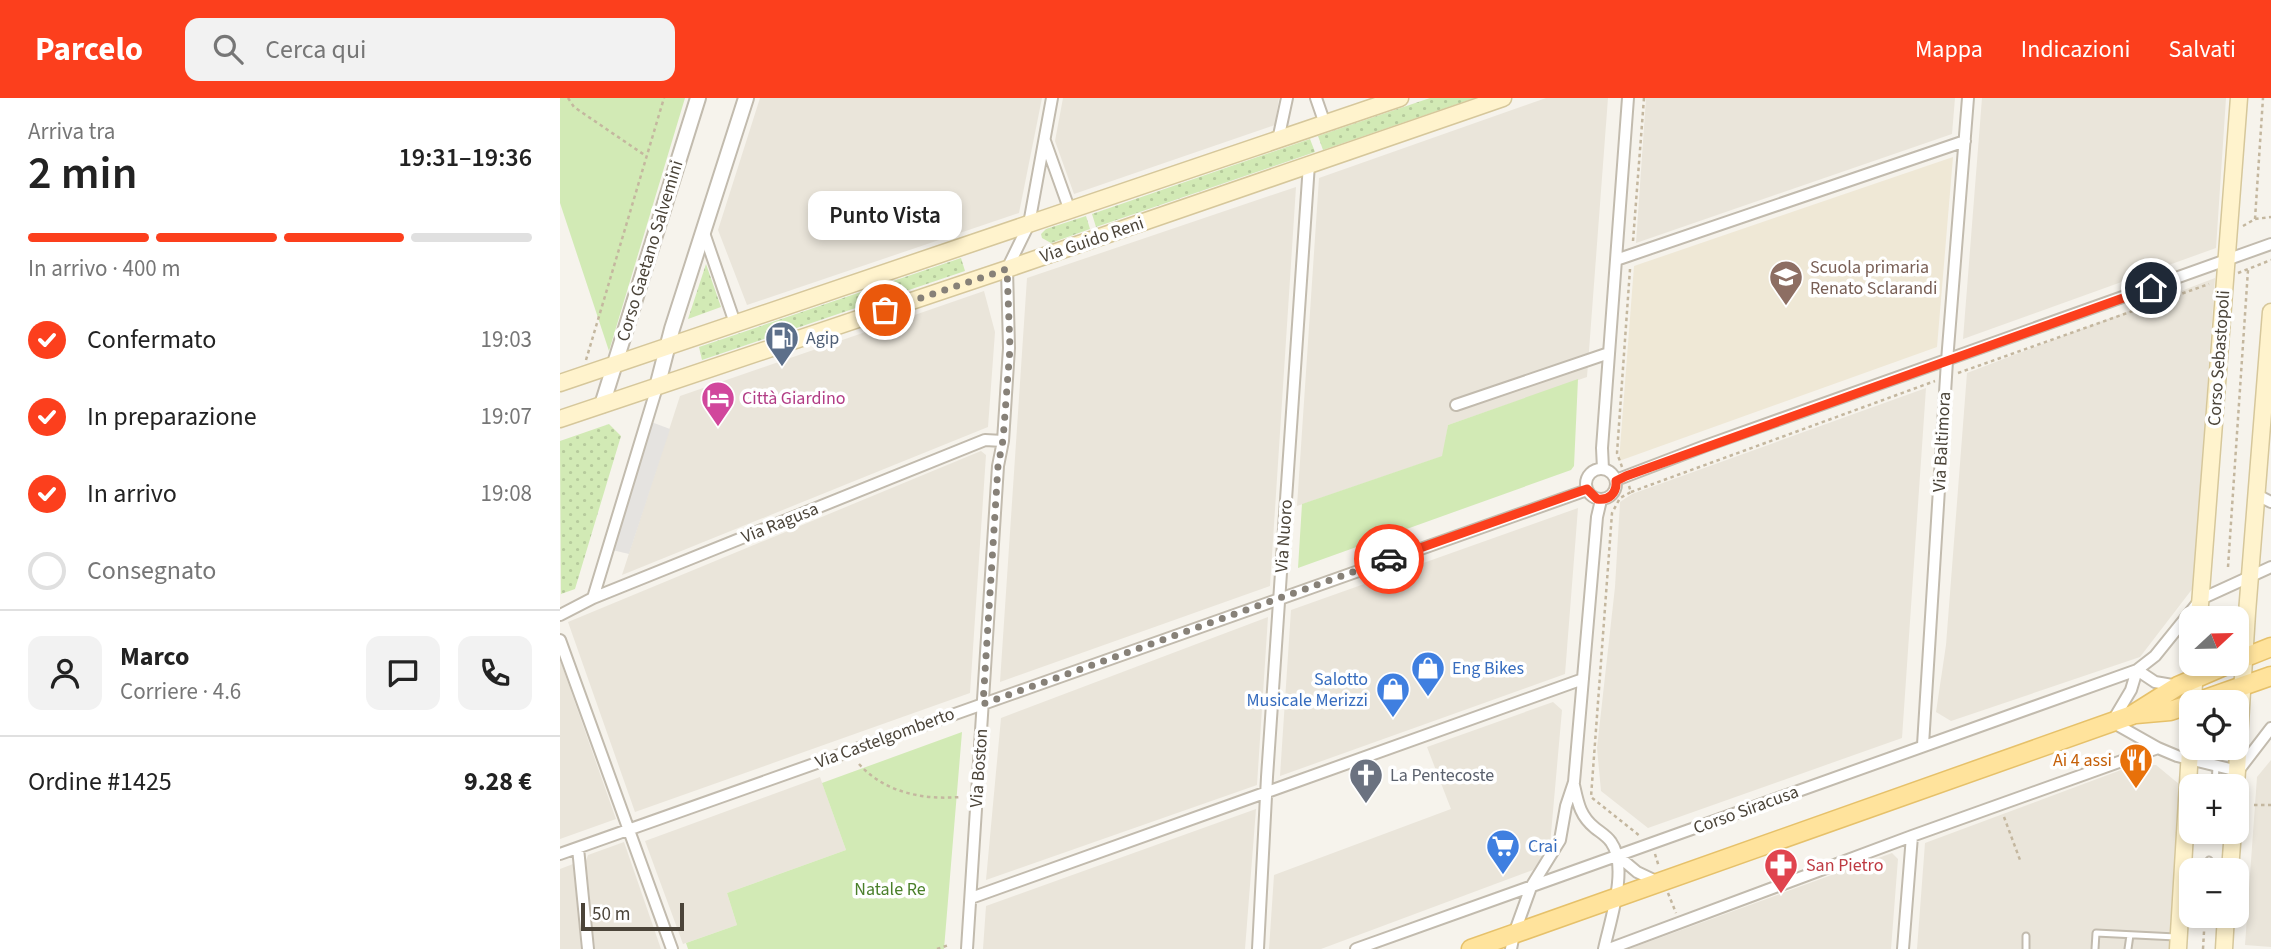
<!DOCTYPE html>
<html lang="it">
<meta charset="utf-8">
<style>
body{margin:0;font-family:"Source Sans 3",sans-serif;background:#f2f2f2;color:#222;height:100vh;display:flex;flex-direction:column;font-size:26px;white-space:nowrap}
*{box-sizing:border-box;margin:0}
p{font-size:23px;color:#767676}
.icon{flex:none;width:38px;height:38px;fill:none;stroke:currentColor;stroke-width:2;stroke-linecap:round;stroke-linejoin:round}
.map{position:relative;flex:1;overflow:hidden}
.panel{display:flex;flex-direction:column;background:#fff;width:560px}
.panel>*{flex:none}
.needle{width:46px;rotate:68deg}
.controls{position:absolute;left:1619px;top:508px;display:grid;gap:14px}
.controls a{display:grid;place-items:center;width:70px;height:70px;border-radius:14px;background:#fff;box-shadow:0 4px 10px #0003;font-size:35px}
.scale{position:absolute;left:21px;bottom:18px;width:103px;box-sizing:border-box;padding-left:7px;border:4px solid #4b4439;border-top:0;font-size:19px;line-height:24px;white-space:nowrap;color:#4b4439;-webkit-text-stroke:5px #fff;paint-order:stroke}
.pin{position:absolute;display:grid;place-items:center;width:60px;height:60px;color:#fff;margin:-30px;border:4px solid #fff;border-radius:50%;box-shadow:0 2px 7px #0007}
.courier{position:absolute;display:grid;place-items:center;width:70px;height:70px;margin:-35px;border:5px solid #fc3f1d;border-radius:50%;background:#fff;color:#222;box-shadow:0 2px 9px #0007}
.bubble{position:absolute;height:49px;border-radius:14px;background:#fff;box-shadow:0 4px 10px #0003;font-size:23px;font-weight:600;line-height:49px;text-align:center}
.summary em{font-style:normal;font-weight:600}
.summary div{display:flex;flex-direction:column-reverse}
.summary{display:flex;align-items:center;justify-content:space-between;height:119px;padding:0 28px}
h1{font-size:46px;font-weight:600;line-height:52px}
.bar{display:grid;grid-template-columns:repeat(4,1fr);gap:10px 7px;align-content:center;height:84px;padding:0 28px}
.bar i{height:9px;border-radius:5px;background:#e0e0e0}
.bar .active{background:#fc3f1d}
.bar p{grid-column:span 4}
.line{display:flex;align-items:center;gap:18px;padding:0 28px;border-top:2px solid #e0e0e0}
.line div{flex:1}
.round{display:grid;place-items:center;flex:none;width:74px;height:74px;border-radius:14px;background:#f2f2f2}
ol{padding:0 28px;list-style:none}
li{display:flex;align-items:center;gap:21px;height:77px}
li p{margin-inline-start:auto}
li .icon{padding:7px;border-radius:50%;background:#fc3f1d;color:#fff;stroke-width:4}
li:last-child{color:#767676}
li i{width:38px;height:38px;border:4px solid #e0e0e0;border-radius:50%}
header{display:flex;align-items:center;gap:42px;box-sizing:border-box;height:98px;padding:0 35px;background:#fc3f1d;color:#fff}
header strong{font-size:33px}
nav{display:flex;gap:38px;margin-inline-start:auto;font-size:24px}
.search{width:490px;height:63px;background:#f2f2f2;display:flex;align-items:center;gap:18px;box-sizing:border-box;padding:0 24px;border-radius:14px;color:#767676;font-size:26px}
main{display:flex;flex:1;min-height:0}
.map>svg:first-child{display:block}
</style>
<header>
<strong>Parcelo</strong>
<div class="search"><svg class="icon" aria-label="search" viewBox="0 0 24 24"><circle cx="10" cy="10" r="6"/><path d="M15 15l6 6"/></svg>Cerca qui</div>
<nav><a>Mappa</a><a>Indicazioni</a><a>Salvati</a></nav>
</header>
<main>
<section class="panel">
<div class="summary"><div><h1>2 min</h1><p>Arriva tra</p></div><em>19:31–19:36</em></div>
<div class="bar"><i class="active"></i><i class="active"></i><i class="active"></i><i></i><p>In arrivo · 400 m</p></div>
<ol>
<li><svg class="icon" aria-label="check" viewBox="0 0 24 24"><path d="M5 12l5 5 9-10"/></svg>Confermato<p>19:03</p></li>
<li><svg class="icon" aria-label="check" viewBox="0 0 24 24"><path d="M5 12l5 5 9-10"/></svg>In preparazione<p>19:07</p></li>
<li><svg class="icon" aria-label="check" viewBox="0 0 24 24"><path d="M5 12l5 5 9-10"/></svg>In arrivo<p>19:08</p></li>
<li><i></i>Consegnato</li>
</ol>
<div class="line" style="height:126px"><a class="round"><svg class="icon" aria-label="person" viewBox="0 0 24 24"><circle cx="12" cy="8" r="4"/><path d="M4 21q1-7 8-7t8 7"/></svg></a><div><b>Marco</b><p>Corriere · 4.6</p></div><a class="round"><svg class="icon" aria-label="chat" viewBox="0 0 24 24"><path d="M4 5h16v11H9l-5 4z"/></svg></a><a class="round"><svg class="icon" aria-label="phone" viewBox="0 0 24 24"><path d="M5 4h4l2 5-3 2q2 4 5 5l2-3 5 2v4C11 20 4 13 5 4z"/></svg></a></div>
<div class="line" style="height:91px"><div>Ordine #1425</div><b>9.28 €</b></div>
</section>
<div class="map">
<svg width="1711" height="851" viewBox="0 0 1711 851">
<defs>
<pattern id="grass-dots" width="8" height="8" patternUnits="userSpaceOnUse" patternTransform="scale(1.75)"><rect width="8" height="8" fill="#d2eab5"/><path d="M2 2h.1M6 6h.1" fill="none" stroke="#b6ca9c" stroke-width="1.8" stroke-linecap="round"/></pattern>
</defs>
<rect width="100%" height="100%" fill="#f6f3ec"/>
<path fill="#eae5da" d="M200,0H482L459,115L187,207L158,132Z
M503,0H719L715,27L514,96L495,43Z
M986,0H1048L1027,279L888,327L883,358L737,408L759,80Z
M1086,0H1395L1392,36L1076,145Z
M1422,0H1666L1656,150L1403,241Z
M736,89L710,488L440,584L467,180Z
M1655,180L1633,490L1580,559L1391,623L1376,614L1386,547L1407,275Z
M424,193L435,234L428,329L62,477L120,298Z
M1366,290L1342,640L1088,730L1041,693L1037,650L1055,489L1060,404L1072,396Z
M421,353L426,357L410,595L75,714L8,524Z
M1018,410L1005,576L720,678L731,512Z
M708,519L697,687L426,782L441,620Z
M0,562L56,721L0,741Z
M993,604L1002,612L990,747L973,772L761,851H709L714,777L891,711L867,649Z
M1711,662V849L1685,847L1697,679Z
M1596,667L1619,686L1609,851H1357L1365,745L1569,669Z
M260,679L286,752L167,795L177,827L123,846L85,743Z
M696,711L685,851H423L426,808Z
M64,744L101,851H35L26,763L28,757Z
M1332,755L1338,761L1331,851H1069Z
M13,766L21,851H0V771Z"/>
<path fill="#efe8d6" d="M1393,59L1377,249L1059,363L1074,168Z"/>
<path fill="url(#grass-dots)" d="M870,0H915L763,52L758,38Z
M750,41L755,54L536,129L532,116Z
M526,118L530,131L491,145L482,140L481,136L486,131Z
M401,160L405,173L142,262L139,249Z
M146,166L161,209L128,221Z
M49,326L61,338L15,491L1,496L0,343Z"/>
<path fill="#d2eab5" d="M0,0H125L49,253L0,105Z
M1018,281L1014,368L1011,372L738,470L742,406L882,358L888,327Z
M402,634L384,851H128L126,845L177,827L167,795L286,752L262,685Z"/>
<path fill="#e5e3e0" d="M86,322L110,331L69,456L48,451Z"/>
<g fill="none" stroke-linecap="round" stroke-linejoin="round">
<g stroke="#c2bbae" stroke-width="9">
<path id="service" d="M1655,688L1656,668
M1649,762L1650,772
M1625,769L1639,772
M1466,851V838
M1535,851L1536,835L1616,839
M1568,851L1570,837"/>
</g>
<g stroke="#c2bbae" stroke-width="14">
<path id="minor" d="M756,0L765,26
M718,42L727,0
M485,43L510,113
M143,132L175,225
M1056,162L1405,43
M896,307L1049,255
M1043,371L1042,350L1068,0
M1026 386a15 15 0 1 1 30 0a15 15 0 1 1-30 0Z
M1056,382L1145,348L1711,146
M1697,397L1711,404
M33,500L97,289
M0,517L33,500L425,342L443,343
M0,542L112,851
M1577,572L1571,592L1552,624L1598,650L1617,658L1678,673L1711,630
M1577,572L1595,584L1618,588
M1363,647L1387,263L1408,0
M1014,687C1018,705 1020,718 1035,730C1040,734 1047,738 1051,744C1069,769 1050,823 1044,851
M18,750L28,851
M0,756L1027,392
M1058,758L1077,774L1098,784
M411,800L1023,581
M407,851L438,368L443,343L449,250L447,171L469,126L492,0
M698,851L707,679L749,66
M796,851L1577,572L1595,558L1641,501L1711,469
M951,851L954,836L971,789L1000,742L1006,708L1014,684L1037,419L1041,402
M1049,851L1352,738L1598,650
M1343,851L1352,738"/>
</g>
<g stroke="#c2bbae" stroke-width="18">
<path id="tertiary" d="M97,289L112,231L186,0
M42,307L138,0"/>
</g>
<g stroke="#d6c79b" stroke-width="19">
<path id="secondary" d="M0,285L840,0
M0,321L447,171L943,0
M1639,520L1679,0
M1633,604L1635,565
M1676,688L1687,515L1711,214
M1670,772L1673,733
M1618,851L1631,636
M1664,851L1666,817"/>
</g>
<g stroke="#e6c16a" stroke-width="21">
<path id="primary" d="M1676,563L1711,549
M1637,604L1711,578
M1576,616L1610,613L1631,606
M911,851L1572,617L1618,588L1671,565"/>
</g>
<path stroke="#c4b79f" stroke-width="2.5" stroke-dasharray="3.5 3.5" stroke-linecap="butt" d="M8,0L14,9L86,58
M1695,121L1703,0
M1683,128L1695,121L1711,119
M1073,143L1084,0
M1678,175L1711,162
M26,262L104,0
M1398,275L1649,186
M1062,369L1057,355L1070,171
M1069,388L1071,394L1060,400L1052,415L1031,699L1080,738
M1071,394L1375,283
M1668,469L1688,172
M299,666C325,695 364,702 400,699
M1694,707H1711
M1444,719L1460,762
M1095,756L1099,769
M1108,795L1116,815
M377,851L389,847
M1643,851L1645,817"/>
<use href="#service" stroke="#fff" stroke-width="5"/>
<use href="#minor" stroke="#fff" stroke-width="10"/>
<use href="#tertiary" stroke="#fff" stroke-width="14"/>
<use href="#secondary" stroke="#fff3cd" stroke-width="16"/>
<use href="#primary" stroke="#ffe39c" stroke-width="18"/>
</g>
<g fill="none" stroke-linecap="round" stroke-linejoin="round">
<path stroke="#878178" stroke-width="7" stroke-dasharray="0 12.6" d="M325,212L447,171L450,250L443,342L438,368L423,606L829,461"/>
<path stroke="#fc3f1d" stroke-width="9" d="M829,461L1021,393L1027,391L1037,401C1049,403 1057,395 1056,383L1066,378L1591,190"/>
</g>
<defs>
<g id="school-pin" transform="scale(1.75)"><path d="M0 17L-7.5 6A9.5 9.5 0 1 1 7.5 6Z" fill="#8d6e63" stroke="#fff"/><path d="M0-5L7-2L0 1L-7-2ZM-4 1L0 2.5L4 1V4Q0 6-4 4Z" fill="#fff"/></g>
<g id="fuel-pin" transform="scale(1.75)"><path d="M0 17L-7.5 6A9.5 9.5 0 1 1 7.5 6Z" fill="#5c6f8a" stroke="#fff"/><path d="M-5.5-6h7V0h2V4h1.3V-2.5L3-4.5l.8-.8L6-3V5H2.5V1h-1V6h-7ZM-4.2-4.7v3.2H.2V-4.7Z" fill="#fff"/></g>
<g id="hotel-pin" transform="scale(1.75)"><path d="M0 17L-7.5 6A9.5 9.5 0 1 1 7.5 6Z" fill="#d1479c" stroke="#fff"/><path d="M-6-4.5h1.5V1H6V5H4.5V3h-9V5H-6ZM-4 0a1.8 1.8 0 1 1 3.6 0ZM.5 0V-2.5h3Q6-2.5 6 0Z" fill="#fff"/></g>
<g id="shop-pin" transform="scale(1.75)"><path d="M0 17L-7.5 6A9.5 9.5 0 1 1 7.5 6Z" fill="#3f7fe0" stroke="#fff"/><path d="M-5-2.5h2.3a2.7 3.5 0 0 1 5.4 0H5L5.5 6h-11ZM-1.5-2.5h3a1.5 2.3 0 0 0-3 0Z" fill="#fff"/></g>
<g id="restaurant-pin" transform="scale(1.75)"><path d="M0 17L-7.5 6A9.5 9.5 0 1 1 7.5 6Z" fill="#e8710a" stroke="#fff"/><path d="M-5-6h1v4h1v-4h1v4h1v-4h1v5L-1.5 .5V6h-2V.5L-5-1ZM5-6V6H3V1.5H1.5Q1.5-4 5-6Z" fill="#fff"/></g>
<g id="church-pin" transform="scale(1.75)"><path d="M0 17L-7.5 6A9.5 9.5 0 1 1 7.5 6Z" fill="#6b7280" stroke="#fff"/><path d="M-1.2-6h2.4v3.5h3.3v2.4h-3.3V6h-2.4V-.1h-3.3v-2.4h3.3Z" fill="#fff"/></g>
<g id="supermarket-pin" transform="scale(1.75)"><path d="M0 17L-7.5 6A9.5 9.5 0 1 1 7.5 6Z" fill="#3f7fe0" stroke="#fff"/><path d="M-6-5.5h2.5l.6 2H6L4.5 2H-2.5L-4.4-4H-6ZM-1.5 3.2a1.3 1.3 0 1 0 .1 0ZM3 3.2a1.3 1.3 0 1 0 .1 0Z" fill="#fff"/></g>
<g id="pharmacy-pin" transform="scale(1.75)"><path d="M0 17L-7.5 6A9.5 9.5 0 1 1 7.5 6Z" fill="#e0444e" stroke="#fff"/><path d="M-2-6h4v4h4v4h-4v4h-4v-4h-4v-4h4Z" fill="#fff"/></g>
</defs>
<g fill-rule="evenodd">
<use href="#school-pin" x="1226" y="179"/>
<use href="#fuel-pin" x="222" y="240"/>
<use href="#hotel-pin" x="158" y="300"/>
<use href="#shop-pin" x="868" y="570"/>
<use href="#shop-pin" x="833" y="591"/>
<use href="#restaurant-pin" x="1576" y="662"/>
<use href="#church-pin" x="806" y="677"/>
<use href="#supermarket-pin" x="943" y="748"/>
<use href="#pharmacy-pin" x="1221" y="767"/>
</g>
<g text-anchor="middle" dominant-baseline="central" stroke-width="7" stroke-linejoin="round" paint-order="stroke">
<g font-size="18" fill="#4b4439" stroke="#fff">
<text transform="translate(532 142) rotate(-19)">Via Guido Reni</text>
<text transform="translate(90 153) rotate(-73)">Corso Gaetano Salvemini</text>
<text transform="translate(1659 260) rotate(-86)">Corso Sebastopoli</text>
<text transform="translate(1382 344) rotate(-87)">Via Baltimora</text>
<text transform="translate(220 425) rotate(-22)">Via Ragusa</text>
<text transform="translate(724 438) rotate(-86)">Via Nuoro</text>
<text transform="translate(325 640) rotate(-20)">Via Castelgomberto</text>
<text transform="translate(419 670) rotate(-86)">Via Boston</text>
<text transform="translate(1186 712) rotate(-20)">Corso Siracusa</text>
</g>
<g font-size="18" fill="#785e54" stroke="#fff" text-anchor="start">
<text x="1250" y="169">Scuola primaria<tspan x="1250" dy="21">Renato Sclarandi</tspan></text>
</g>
<g font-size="18" fill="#4e5e75" stroke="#fff" text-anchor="start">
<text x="246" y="240">Agip</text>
</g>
<g font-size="18" fill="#b23c85" stroke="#fff" text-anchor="start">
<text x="182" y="300">Città Giardino</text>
</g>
<g font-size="18" fill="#366cbe" stroke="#fff" text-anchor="start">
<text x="892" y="570">Eng Bikes</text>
<text x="808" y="581" text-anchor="end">Salotto<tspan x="808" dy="21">Musicale Merizzi</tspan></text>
<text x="968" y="748">Crai</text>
</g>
<g font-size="18" fill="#c56008" stroke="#fff" text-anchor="end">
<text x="1552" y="662">Ai 4 assi</text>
</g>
<g font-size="18" fill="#5b616d" stroke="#fff" text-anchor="start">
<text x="830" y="677">La Pentecoste</text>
</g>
<g font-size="18" fill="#be3a42" stroke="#fff" text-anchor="start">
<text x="1246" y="767">San Pietro</text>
</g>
<g font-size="18" fill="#4a7f2a" stroke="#fff">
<text x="330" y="791">Natale Re</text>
</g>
</g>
</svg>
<div class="controls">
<a><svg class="needle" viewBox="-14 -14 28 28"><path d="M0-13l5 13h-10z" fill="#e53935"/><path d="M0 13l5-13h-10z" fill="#767676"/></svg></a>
<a><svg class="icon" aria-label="locate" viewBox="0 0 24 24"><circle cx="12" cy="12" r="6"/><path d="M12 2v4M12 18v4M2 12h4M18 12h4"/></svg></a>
<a>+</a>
<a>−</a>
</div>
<div class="scale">50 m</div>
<div class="pin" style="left:325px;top:212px;background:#ea580c"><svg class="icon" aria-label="bag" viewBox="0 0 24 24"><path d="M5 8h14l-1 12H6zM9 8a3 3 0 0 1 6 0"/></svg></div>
<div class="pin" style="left:1591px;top:190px;background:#1f2937"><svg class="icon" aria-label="home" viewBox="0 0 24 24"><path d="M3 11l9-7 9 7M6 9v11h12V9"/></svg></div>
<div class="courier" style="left:829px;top:461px"><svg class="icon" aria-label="car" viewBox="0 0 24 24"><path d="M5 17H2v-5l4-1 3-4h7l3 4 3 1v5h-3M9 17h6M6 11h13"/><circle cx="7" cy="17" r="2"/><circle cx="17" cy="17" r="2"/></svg></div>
<div class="bubble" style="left:248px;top:93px;width:154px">Punto Vista</div>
</div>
</main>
